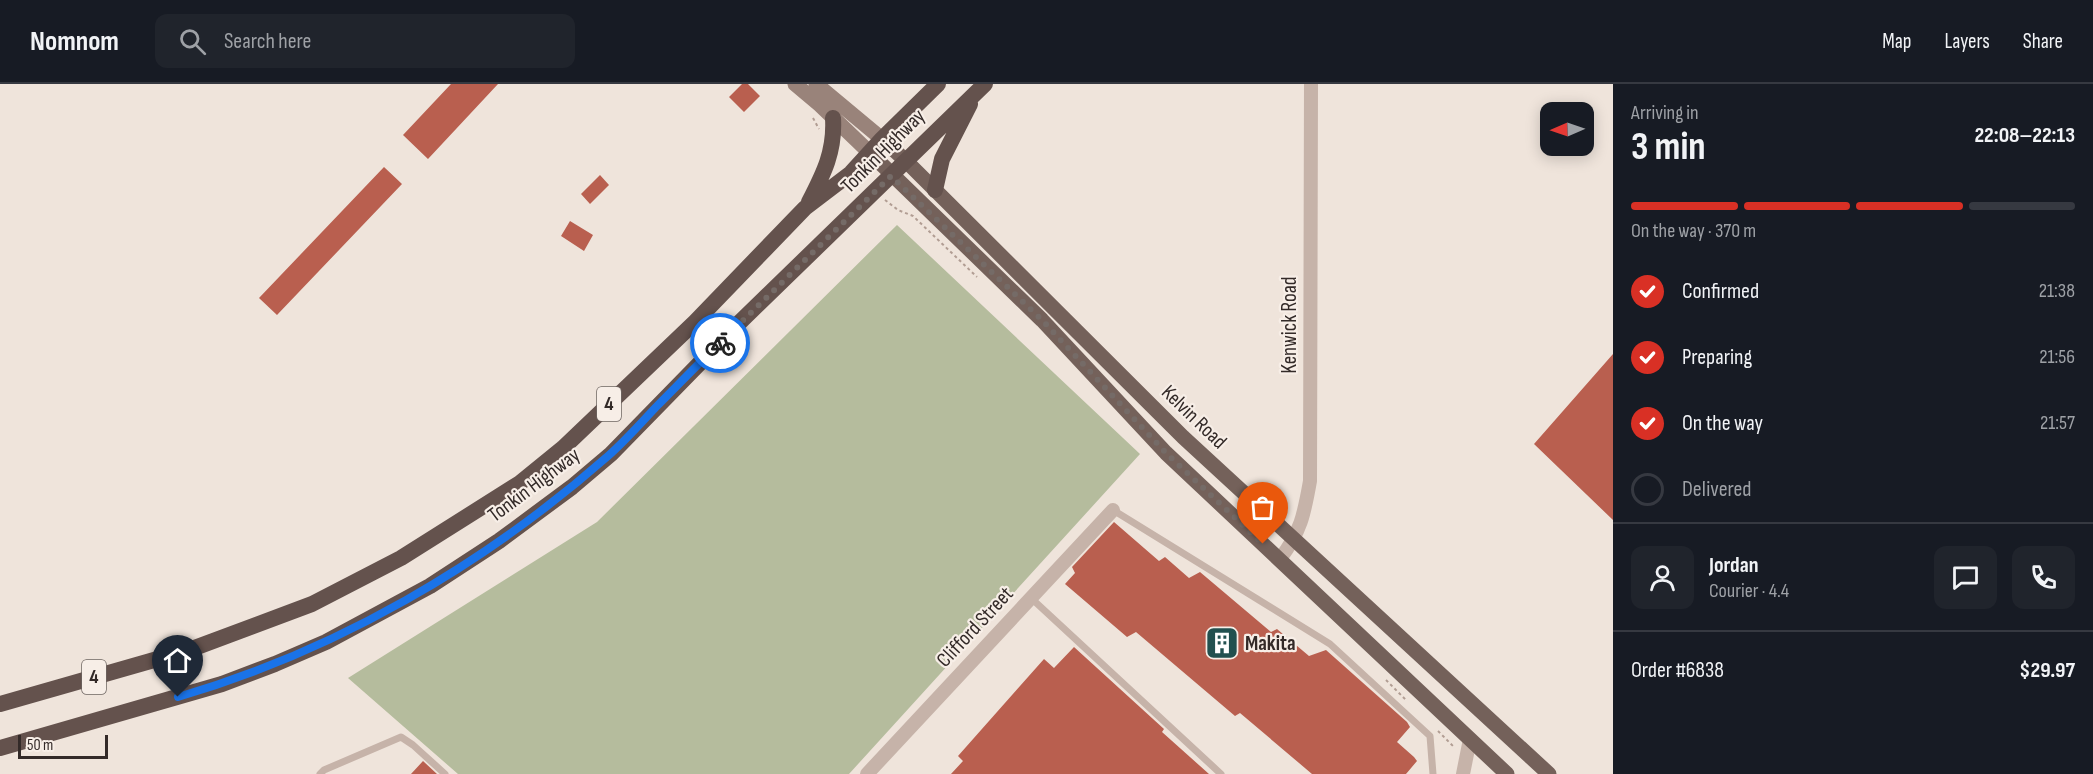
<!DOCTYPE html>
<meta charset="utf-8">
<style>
body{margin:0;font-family:"Sofia Sans Condensed",sans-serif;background:#20242c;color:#f1f3f6;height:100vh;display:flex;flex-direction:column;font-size:22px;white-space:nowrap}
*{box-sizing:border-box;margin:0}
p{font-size:20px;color:#9ea1a6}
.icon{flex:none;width:33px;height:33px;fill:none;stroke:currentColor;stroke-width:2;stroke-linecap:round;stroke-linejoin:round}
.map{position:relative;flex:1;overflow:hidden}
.sheet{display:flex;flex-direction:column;background:#171b24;width:480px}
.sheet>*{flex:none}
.needle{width:39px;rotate:268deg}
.buttons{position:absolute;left:1540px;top:18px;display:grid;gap:12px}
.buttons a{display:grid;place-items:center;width:54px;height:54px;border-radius:12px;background:#171b24;box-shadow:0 3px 15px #0003;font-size:30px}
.scale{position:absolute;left:18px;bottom:15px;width:90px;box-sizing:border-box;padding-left:6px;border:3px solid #332a28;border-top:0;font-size:16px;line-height:21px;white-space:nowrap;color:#332a28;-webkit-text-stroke:4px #f7eee7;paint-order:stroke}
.pin{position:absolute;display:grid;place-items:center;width:51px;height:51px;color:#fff;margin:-62px -26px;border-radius:50% 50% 50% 0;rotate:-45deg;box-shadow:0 0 6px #0007}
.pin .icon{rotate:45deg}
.courier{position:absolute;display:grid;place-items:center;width:60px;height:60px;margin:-30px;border:4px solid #1a73e8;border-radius:50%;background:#fff;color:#222;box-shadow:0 2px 8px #0007}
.head em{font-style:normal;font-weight:700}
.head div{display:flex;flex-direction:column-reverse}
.head{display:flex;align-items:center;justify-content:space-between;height:102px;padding:0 18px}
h1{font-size:39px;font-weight:700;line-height:45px}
.bar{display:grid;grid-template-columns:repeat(4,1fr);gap:9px 6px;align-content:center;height:72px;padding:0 18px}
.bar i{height:8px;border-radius:4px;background:#363941}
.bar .on{background:#d93025}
.bar p{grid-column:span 4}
.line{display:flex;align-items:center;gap:15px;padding:0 18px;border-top:2px solid #363941}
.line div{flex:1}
.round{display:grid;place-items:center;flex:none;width:63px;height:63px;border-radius:12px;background:#20242c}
ol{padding:0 18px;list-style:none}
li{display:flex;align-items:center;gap:18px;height:66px}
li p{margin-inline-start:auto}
li .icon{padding:6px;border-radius:50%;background:#d93025;color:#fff;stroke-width:4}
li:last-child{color:#9ea1a6}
li i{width:33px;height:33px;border:3px solid #363941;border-radius:50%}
header{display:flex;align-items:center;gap:36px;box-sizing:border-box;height:84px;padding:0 30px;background:#171b24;border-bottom:2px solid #363941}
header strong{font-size:28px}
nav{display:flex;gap:33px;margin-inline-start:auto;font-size:21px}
.search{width:420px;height:54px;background:#20242c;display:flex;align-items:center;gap:15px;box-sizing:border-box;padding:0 21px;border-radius:12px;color:#9ea1a6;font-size:22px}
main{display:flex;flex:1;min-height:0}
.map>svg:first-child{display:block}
</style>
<header>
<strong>Nomnom</strong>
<div class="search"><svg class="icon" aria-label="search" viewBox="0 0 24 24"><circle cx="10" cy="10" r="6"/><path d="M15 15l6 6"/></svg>Search here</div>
<nav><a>Map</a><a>Layers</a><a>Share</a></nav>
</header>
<main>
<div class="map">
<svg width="1613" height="690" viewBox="0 0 1613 690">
<rect width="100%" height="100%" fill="#efe4db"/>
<path fill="#b5bc9d" d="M897,141L1140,370L849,690H458L348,594L597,438Z"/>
<path fill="#b95f4f" d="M451,0H498L428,75L403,51Z
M742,0H748L760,12L744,28L729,13Z
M384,83L402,100L277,231L259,214Z
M600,91L609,101L590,120L581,110Z
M570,137L593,151L584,167L561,152Z
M1613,270V436L1534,360Z
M1114,438L1159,477L1165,473L1189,494L1200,488L1271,548L1277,545L1309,572L1326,566L1407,638L1410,643L1397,658L1414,673L1417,677L1406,690H1312L1240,629L1235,632L1136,548L1127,553L1065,500L1075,489L1072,483Z
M1074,563L1164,645L1162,648L1209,690H951L963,677L958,672L1044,575L1054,584Z
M423,677L437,690H411Z"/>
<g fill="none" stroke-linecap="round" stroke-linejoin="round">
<path stroke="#b19d93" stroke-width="2" stroke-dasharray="3 3" stroke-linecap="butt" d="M813,34L819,45
M885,116L898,126L913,132L977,193
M1386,596L1406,616
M1438,647L1455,664"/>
<path stroke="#c6b3a9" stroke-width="7" d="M1113,426L1330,560L1430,652L1433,690
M1031,514L1221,690
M320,690L324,686L401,653L413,661L445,690"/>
<path stroke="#c6b3a9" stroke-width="14" d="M1280,475C1301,447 1304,431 1310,397L1311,0
M867,690L1113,426
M1463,690L1470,655"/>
<path stroke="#99837a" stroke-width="15" d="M795,0L820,21L870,69
M816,0L882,55"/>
<path stroke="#74615a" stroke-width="15" d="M882,55L906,77L1183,353L1549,690
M870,69L1042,236L1166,369L1507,690"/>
<path stroke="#64524d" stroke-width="16" d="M935,106L942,75L970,20
M809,118C824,89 835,67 833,34
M0,620L189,566L312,520L401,474L520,399L563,364L695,238L805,124L851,89L882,55L938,0
M0,664L222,600L275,580L326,558L430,502L499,457L572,403L611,370L739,239L985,0"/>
</g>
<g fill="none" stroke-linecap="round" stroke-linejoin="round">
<path stroke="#756b67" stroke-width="6" stroke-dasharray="0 10.8" d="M720,259L891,92L1042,236L1166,369L1263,460"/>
<path stroke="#1a73e8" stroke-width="8" d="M178,613C336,567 484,481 608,372C625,357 640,340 656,323C677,302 698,280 720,259"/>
</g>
<defs>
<g id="building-square" transform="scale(1.725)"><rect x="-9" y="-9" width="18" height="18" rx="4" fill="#22504f" stroke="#f7eee7"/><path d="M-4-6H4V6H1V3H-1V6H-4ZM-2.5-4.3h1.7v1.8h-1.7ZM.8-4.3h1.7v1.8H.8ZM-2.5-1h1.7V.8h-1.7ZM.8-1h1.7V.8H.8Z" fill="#fff"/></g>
</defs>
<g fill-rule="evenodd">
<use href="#building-square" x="1222" y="559"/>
</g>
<g text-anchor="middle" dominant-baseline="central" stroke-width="4.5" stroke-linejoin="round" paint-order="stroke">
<g fill="#f7eee7" stroke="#6e6561" stroke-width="1.5">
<rect x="597" y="303" width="24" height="34" rx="4.5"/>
<rect x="82" y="576" width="24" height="34" rx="4.5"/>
</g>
<g font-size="20" font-weight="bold" fill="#332a28">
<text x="609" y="320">4</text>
<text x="94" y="593">4</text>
</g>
<g font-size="21" fill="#332a28" stroke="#f7eee7">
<text transform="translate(883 67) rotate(-45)">Tonkin Highway</text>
<text transform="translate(1289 241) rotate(-90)">Kenwick Road</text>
<text transform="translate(1194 333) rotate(44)">Kelvin Road</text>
<text transform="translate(534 401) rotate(-37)">Tonkin Highway</text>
<text transform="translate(975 543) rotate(-47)">Clifford Street</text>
</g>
<g font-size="21" font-weight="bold" fill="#332a28" stroke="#f7eee7" text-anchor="start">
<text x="1245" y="559">Makita</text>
</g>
</g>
</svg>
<div class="buttons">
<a><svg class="needle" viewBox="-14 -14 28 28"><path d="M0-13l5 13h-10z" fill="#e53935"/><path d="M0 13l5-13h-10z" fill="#9ea1a6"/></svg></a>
</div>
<div class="scale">50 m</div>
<div class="pin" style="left:1263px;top:460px;background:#ea580c"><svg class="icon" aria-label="bag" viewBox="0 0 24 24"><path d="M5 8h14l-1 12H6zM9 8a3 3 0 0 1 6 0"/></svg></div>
<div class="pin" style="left:178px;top:613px;background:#1f2937"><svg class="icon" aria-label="home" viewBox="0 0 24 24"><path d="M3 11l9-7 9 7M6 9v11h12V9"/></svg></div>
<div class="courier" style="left:720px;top:259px"><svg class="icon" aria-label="bike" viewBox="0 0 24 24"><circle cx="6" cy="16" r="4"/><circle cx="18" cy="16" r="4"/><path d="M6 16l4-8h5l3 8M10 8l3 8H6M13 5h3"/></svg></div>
</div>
<section class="sheet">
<div class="head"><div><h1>3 min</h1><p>Arriving in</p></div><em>22:08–22:13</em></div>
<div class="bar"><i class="on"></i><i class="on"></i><i class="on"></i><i></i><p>On the way · 370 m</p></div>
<ol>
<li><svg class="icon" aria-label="check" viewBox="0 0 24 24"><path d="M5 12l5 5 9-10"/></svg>Confirmed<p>21:38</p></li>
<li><svg class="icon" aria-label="check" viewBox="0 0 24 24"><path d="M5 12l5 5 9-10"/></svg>Preparing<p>21:56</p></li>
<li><svg class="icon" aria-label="check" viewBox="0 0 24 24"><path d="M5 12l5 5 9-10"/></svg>On the way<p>21:57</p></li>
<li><i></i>Delivered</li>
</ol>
<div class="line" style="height:108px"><a class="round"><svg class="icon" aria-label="person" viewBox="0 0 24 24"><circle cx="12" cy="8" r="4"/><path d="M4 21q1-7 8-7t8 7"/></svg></a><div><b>Jordan</b><p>Courier · 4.4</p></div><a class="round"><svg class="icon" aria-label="chat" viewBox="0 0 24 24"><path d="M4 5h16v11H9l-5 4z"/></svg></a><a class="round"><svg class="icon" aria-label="phone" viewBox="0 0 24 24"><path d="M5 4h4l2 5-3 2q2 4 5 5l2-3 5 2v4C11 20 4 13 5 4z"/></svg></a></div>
<div class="line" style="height:78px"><div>Order #6838</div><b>$29.97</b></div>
</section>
</main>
